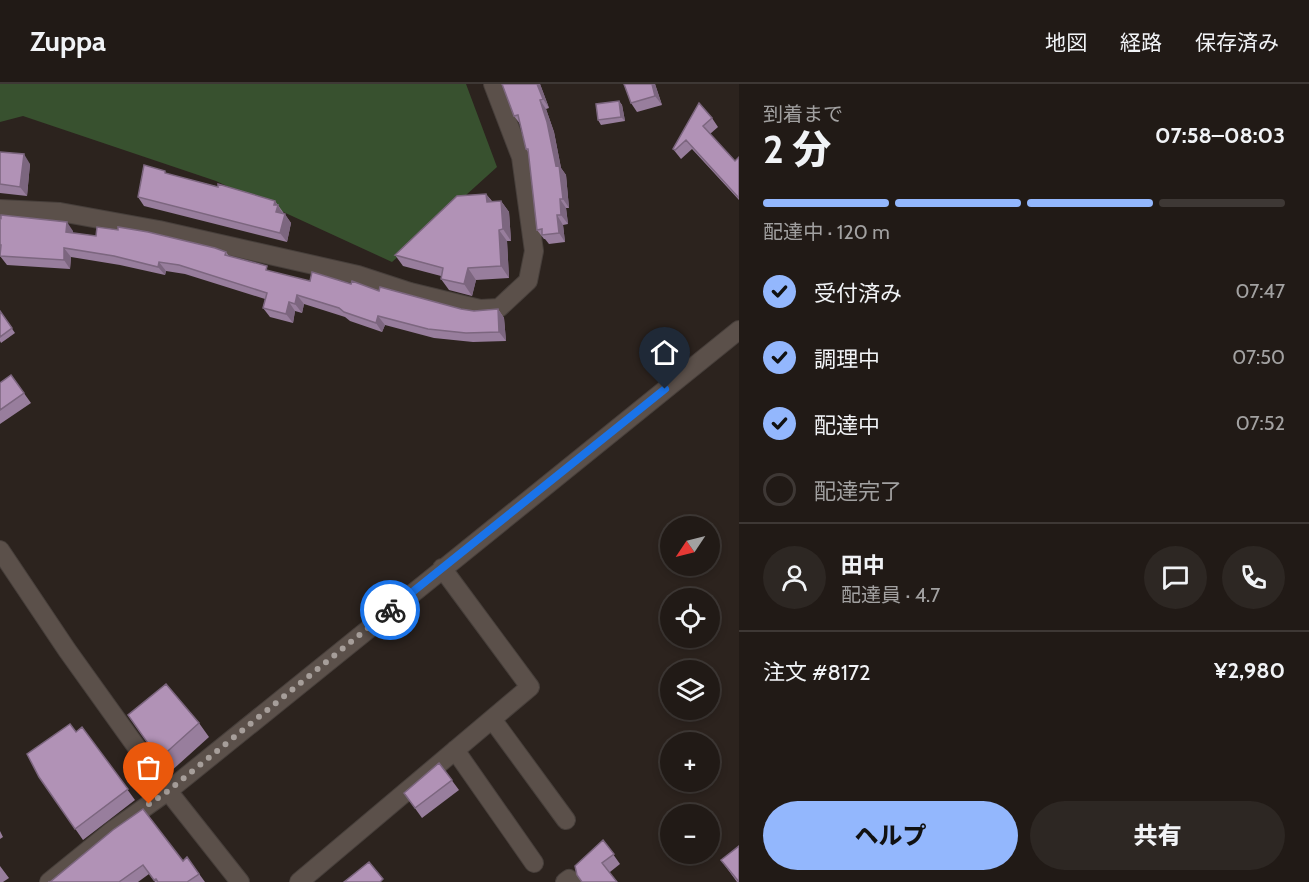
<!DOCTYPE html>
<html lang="ja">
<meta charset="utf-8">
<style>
body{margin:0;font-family:Cabin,"Noto Sans JP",sans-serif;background:#2d2723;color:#f1f3f6;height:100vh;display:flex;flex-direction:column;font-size:22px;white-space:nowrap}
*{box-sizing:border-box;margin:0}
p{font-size:20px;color:#a2a1a1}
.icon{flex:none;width:33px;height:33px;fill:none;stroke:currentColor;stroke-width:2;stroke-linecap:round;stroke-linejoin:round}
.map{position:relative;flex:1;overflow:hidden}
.drawer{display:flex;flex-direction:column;background:#211a16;width:570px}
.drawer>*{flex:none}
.needle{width:39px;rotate:235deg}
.buttons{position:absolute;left:660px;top:432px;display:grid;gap:12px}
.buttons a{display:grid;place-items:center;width:60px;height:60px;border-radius:50%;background:#211a16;box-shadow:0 3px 9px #0003,0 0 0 2px #3e3835;font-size:30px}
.pin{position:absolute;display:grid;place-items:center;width:51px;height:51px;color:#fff;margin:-62px -26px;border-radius:50% 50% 50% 0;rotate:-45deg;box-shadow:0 0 6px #0007}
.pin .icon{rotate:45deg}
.courier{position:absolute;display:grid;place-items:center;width:60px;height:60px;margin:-30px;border:4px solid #1a73e8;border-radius:50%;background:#fff;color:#222;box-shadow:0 2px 8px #0007}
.summary em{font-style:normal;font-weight:800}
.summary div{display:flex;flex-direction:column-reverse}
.summary{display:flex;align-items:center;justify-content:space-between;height:102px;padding:0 24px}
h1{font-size:39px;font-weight:800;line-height:45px}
.bar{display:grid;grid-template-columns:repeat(4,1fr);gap:9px 6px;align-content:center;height:72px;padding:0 24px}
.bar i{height:8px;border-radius:4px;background:#3e3835}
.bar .current{background:#93b7fd}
.bar p{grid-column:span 4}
.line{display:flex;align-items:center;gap:15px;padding:0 24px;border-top:2px solid #3e3835}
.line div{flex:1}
.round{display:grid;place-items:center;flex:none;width:63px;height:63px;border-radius:32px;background:#2d2723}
ol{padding:0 24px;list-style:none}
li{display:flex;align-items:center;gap:18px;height:66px}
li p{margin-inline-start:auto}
li .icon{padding:6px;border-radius:50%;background:#93b7fd;color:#111;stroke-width:4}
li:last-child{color:#a2a1a1}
li i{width:33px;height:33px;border:3px solid #3e3835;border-radius:50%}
.button{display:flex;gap:12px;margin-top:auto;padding:12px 24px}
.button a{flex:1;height:69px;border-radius:36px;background:#93b7fd;color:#111;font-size:24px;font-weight:800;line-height:69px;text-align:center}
.button a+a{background:#2d2723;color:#f1f3f6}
header{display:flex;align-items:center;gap:36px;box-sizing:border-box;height:84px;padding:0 30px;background:#211a16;border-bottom:2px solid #3e3835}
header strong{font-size:28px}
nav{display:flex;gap:33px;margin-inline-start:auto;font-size:21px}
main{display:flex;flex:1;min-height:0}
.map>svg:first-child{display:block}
</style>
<header>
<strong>Zuppa</strong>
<nav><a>地図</a><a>経路</a><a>保存済み</a></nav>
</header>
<main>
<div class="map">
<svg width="739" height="798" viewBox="0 0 739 798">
<rect width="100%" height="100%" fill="#2c231e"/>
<path fill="#38512f" d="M0,0H466L497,83L392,178L216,97L23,32L0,38Z"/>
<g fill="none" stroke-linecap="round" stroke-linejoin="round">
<g stroke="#473f3b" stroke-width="20">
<path id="minor" d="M0,125L60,128L159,146L358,191L410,208L480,225L499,224L528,197L534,167L521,73L493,0
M0,466L67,566L168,707L240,798
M492,635L566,736
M455,666L534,779
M49,798L113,746L168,707L739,246
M299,798L530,603L442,484
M565,798L569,795L573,798"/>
</g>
<use href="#minor" stroke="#5b504a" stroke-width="18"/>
</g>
<path fill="#987e9d" d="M540,0L549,24L546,25L554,48L561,84L566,91L569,124H566L568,140L563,141L565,158L549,160L545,155H544L537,146L529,69L526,65L520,40L514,32Z
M655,0L662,21L637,28L631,19Z
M619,17L622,21L625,37L601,41L598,36Z
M712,34L718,43L710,50L735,77L739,73V116L692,65L681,75L673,65Z
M0,68L30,80L27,112L0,109Z
M168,90L275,117L291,139L287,158L144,122L138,113Z
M486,110L492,117H501L509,128L511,157H507L509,194L476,196L472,212L449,206L441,195V192L403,182L395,171Z
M0,133L73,147V149L226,168L229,172L270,187L310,197L351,200L461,225L474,227L498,225L504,234L506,257L473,258L434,254L385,241L382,248L350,237L345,233L304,220L302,229L295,227L293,239L270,233L263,224L265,215L185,190L166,187L165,191L120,181L71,173L70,185L7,181L0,172Z
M0,227L15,249L1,259L0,257Z
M11,291L31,319L0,340V299Z
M128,631L199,639L209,653L169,689Z
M82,643L135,716L83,756L39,693L76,648Z
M439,679L459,706L422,734L404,709Z
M113,746L183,777L187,773L205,798H155L149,790L138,798H48H50Z
M0,747L3,753L0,755Z
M603,756L620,780L610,788L582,798Z
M721,776L739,798H737Z
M0,782L9,794L3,798H0Z"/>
<path fill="#7c667f" d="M537,0H540L549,24L543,15Z
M652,0H655L662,21L655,12Z
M540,16L546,25L554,48L561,84L566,91L569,124L563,115Z
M619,17L622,21L625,37L621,33Z
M24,70L30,80L27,112L20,103Z
M486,110L494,121L487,118Z
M560,115L566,124L568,140L561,131Z
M275,117L284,131L276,128L274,121Z
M501,117L509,128L511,157L503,145Z
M285,130L291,139L287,158L280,149Z
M557,131L563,141L565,158L559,149Z
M67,138L73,147L72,157L66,148Z
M499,146L507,157L509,194L501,182Z
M64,164L71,173L70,185L64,176Z
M159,178L166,187L165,191L158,183Z
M468,184L476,196L472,212L464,200Z
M297,211L304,220L302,229L295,220Z
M289,218L295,227L293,239L286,230Z
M498,225L504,234L506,257L499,248Z
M378,232L385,241L382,248L376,239Z"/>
<path fill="#b192b6" stroke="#7c667f" stroke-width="1.5" d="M502,0H537L543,15L540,16L547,38L556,82L559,81L563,115H560L561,131H557L559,149L542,151V145L537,146L528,65H526L518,31L514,32Z
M624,0H652L655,12L631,19Z
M619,17L621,33L598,36L596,20Z
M699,19L712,34L703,42L735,77L739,73V114L686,56L675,66L673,65Z
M0,68L24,70L20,103L0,100Z
M144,81L165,87V89L218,103V100L275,117L274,121H278L276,128L285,130L280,149L138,113Z
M486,110L487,118L501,117L503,145L499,146L501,182L468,184L464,200L441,195L443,184L395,171L457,112Z
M1,131L67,138L66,148L96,152L97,143L118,146V143L148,148L215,164L226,168L225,171L267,182L266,186L310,197L312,188L351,200L352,197L379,207L380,203L461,225L474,227L498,225L499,248L466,249L428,245L378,232L376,239L344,228L339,224L297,211L295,220L289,218L286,230L263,224L267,209L179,181L159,178L158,183L114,172L64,164V176L0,172L1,161H0V133L1,134Z
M0,227L12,244L0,253Z
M11,291L24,309L0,326V299Z
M166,600L199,639L159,675L128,631Z
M70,640L76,648L82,643L128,705L75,745L39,693L27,670Z
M439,679L452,696L415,724L404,709Z
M143,725L183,777L187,773L199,790L187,798H158L156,795L154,796L143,781L119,798H48H50L113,746Z
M603,756L614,770L602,779L617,798H582L577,791L575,782Z
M739,762V798L721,776Z
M369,778L383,795L380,798H344Z"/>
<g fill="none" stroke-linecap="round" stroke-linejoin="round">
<path stroke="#a69e9a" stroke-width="6" stroke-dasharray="0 10.8" d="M149,720L168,707L390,526"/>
<path stroke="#1a73e8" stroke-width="8" d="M390,526L665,305"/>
</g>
</svg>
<div class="buttons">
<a><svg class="needle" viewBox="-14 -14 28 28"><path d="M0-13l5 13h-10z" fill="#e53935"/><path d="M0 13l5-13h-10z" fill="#a2a1a1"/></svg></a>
<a><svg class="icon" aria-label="locate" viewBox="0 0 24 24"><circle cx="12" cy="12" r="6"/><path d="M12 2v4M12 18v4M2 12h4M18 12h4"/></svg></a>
<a><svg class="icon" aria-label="layers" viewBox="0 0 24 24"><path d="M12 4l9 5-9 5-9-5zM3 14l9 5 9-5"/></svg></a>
<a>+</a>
<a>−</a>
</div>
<div class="pin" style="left:149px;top:720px;background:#ea580c"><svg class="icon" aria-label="bag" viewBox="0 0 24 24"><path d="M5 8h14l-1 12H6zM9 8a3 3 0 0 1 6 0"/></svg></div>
<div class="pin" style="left:665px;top:305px;background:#1f2937"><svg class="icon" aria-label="home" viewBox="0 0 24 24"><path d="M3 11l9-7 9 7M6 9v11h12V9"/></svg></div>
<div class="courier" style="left:390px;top:526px"><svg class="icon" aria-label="bike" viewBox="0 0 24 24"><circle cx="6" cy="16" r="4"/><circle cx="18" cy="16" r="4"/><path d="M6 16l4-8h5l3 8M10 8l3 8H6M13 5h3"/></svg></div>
</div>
<section class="drawer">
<div class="summary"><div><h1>2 分</h1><p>到着まで</p></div><em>07:58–08:03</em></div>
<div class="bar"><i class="current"></i><i class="current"></i><i class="current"></i><i></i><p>配達中 · 120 m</p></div>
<ol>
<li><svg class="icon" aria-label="check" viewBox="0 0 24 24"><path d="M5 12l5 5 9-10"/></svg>受付済み<p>07:47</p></li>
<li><svg class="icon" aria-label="check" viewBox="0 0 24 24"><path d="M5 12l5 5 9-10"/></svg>調理中<p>07:50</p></li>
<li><svg class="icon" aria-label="check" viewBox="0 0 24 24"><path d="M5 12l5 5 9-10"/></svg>配達中<p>07:52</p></li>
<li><i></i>配達完了</li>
</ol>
<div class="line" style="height:108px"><a class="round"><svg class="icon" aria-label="person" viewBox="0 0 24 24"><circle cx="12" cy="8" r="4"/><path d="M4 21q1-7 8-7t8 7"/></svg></a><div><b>田中</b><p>配達員 · 4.7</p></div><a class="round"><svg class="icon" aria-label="chat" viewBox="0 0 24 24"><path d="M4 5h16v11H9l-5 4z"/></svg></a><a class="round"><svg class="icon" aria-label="phone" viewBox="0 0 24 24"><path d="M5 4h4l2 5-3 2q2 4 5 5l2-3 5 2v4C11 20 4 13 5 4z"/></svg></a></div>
<div class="line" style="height:78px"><div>注文 #8172</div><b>¥2,980</b></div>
<div class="button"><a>ヘルプ</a><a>共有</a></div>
</section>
</main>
